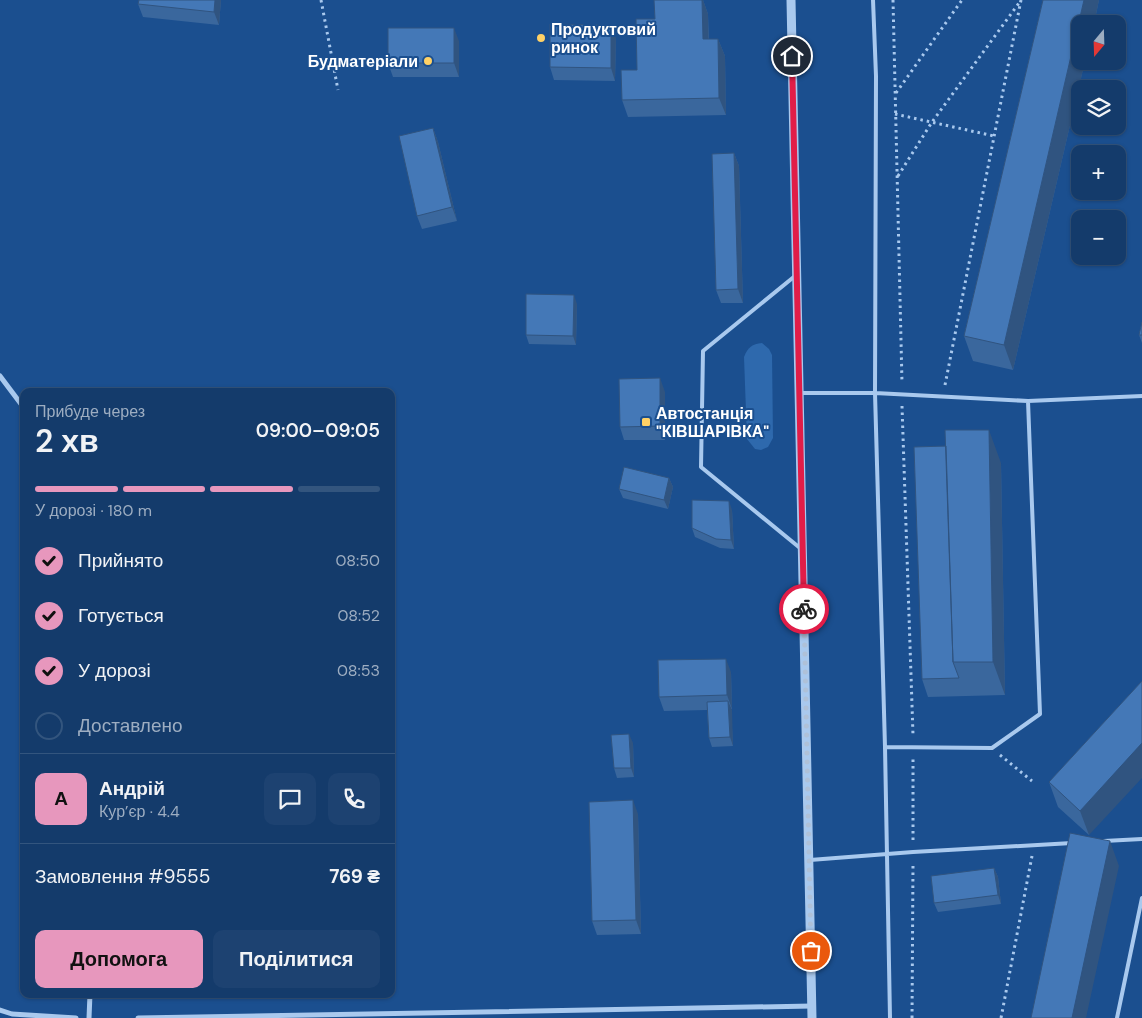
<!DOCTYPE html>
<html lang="uk">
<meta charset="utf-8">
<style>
body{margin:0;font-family:"DM Sans",sans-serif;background:#1d4271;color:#f1f3f6;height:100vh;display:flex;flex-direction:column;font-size:19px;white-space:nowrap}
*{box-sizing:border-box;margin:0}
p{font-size:16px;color:#9dadc1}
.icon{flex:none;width:28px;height:28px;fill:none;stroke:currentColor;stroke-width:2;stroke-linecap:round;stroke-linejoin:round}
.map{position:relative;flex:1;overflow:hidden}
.panel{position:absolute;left:20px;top:388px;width:375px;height:610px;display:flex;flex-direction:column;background:#143b6b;border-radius:10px;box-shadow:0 1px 4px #0004,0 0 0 1px #33557e}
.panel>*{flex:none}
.needle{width:32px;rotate:199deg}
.tools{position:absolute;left:1071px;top:15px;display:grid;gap:10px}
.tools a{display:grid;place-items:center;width:55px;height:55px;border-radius:10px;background:#143b6b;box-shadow:0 1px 4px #0004,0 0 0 1px #33557e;font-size:25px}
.pin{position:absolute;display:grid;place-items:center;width:42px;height:42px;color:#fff;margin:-21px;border:2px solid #fff;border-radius:50%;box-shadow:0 1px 5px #0007}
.courier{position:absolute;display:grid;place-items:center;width:50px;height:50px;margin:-25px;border:4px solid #e11d48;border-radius:50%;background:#fff;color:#222;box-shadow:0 1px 6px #0007}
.summary em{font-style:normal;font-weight:600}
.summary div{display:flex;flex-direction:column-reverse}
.summary{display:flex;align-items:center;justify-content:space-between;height:85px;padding:0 15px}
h1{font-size:32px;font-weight:600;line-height:38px}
.bar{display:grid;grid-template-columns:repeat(4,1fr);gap:8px 5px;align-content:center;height:60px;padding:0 15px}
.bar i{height:6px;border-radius:4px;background:#33557e}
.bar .active{background:#e797bd}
.bar p{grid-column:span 4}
.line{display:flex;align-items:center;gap:12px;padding:0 15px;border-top:1px solid #33557e}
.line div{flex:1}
.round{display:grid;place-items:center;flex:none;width:52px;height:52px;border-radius:10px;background:#1d4271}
ol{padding:0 15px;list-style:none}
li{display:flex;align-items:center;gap:15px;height:55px}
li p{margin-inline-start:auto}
li .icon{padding:5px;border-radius:50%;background:#e797bd;color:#111;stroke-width:4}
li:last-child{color:#9dadc1}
li i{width:28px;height:28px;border:2px solid #33557e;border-radius:50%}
.button{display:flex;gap:10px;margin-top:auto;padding:10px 15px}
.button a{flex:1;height:58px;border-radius:10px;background:#e797bd;color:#111;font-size:20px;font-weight:600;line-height:58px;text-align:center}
.button a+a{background:#1d4271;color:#f1f3f6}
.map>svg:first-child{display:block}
</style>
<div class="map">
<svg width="1142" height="1018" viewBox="0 0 1142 1018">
<rect width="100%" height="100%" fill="#1b4f8f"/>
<path fill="#2e69ad" d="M762,343L769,349L772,355L773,438L768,447L761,450L755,449L747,439L744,357C748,347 752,344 762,343Z"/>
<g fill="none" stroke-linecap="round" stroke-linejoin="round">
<path stroke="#a9c9ee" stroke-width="3" stroke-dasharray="2.5 4" stroke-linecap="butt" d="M321,0L338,90
M893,0L902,383
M896,93L962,0
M895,114L994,136
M898,176L932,122L1019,3
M945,385L1021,0
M902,406L913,735
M1000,755L1032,781
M913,840V759
M912,1018L913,864
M1001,1018L1032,856"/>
<path stroke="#a9c9ee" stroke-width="4" d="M873,0L876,76L875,393L885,747
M795,276L703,351L701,467L800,548
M799,393H875L1028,401L1142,396
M1104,841L1142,839
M810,860L913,852L1072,843
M890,1018L885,747L992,748L1040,714L1028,401
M1117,1018L1142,898"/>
<path stroke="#a9c9ee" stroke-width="5" d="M0,376L24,408
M0,1010L12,1014L76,1018
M89,1018L90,994
M138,1018L812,1006"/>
<path stroke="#a9c9ee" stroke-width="9" d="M791,0L812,1018"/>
</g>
<path fill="#3a679d" d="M221,0L219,25L143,17L138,4Z
M702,0H703L708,14L709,39H718L725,56L726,115L628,117L622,100L637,70L655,19Z
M1043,0H1099L1094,24H1080V61H1085L1013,370L973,361L964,336Z
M616,38L615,81L554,80L550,67Z
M459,41V77H393L388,63Z
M433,128L438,142L457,221L422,229L417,216Z
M734,153L739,166L743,303H721L716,290Z
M577,304L576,345L529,344L526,335Z
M1142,322V343L1139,335Z
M665,392V440H624L620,427Z
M1001,463L1005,695L928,697L922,679Z
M669,478L673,487L668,509L623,498L619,489Z
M732,510L734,549L720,548L695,537L692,528Z
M731,672L732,709H731L733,746L712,747L709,738L707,710L664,711L659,697Z
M1142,681L1089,835L1058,807L1049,782Z
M633,743L634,777L617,778L614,768Z
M638,814L641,934L597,935L592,921Z
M994,868L998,877L1001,904L938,912L934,903Z"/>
<path fill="#305480" d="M215,0H221L219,25L214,12Z
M702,0H703L708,14L709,57L703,39Z
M1084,0H1099L1094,24H1080V61H1085L1013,370L1004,345Z
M611,25L616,38L615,81L611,68Z
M454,28L459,41V77L454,63Z
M718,39L725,56L726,115L719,98Z
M433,128L438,142L457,221L452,207Z
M734,153L739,166L743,303L738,289Z
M574,295L577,304L576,345L573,336Z
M660,378L665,392V440L660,426Z
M989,430L1001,463L1005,695L993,662Z
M669,478L673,487L668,509L664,500Z
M729,501L732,510L734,549L731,540Z
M726,659L731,672L732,709L727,695Z
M728,701L732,710L733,746L730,737Z
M629,734L633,743L634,777L631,768Z
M1142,743V778L1089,835L1080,811Z
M633,800L638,814L641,934L636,920Z
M1110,841L1119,866L1086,1018H1072Z
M994,868L998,877L1001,904L998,895Z"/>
<path fill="#4478b7" stroke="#305480" d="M139,0H215L214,12L138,4Z
M654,0H702L703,39H718L719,98L622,100L621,70H637L636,19H655Z
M1043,0H1084L1004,345L964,336Z
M550,24L611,25V68L550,67Z
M388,28H454V63H388Z
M433,128L452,207L417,216L399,136Z
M734,153L738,289L716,290L712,154Z
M526,294L574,295L573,336L526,335Z
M1142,322V335H1139Z
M660,378V426L620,427L619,379Z
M945,430H989L993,662H953Z
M946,446L953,662L959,678L922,679L914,447Z
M624,467L669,478L664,500L619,489Z
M692,500L729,501L731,540L716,539L692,528Z
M726,659L727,695L659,697L658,660Z
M1142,681V743L1080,811L1049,782Z
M728,701L730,737L709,738L707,702Z
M629,734L631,768H614L611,735Z
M633,800L636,920L592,921L589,802Z
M1070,833L1110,841L1072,1018H1031Z
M994,868L998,895L934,903L931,876Z"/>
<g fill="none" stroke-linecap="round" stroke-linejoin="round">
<path stroke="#afc1d8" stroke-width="5" stroke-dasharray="0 9" d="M804,609L811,951"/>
<path stroke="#e11d48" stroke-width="6" d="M792,56L804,609"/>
</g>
<g fill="#ffd166" stroke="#1b4f8f" stroke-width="2">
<circle cx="541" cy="38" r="5"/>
<circle cx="428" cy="61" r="5"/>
<rect x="641" y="417" width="10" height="10" rx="2.5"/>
</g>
<g text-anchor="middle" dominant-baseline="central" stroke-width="4" stroke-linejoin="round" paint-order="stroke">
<g font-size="16" font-weight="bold" fill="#fff" stroke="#1b4f8f" text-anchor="start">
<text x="551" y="29">Продуктовий<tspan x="551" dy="18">ринок</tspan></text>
<text x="418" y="61" text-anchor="end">Будматеріали</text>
<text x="656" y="413">Автостанція<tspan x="656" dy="18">"КІВШАРІВКА"</tspan></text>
</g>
</g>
</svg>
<div class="tools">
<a><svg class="needle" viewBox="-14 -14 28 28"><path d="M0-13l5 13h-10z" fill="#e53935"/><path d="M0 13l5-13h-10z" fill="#9dadc1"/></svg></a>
<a><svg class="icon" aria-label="layers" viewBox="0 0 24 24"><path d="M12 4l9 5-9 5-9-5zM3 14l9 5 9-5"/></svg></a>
<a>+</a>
<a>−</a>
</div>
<div class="pin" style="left:811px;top:951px;background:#ea580c"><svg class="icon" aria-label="bag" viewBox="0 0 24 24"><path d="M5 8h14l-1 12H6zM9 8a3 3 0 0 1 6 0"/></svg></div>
<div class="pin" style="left:792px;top:56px;background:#1f2937"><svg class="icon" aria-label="home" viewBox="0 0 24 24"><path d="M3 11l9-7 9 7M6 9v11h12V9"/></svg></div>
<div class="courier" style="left:804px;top:609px"><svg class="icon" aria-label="bike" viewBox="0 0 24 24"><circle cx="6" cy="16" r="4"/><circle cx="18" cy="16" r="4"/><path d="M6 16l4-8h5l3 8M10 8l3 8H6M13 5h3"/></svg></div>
<section class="panel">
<div class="summary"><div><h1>2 хв</h1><p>Прибуде через</p></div><em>09:00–09:05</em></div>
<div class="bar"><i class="active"></i><i class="active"></i><i class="active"></i><i></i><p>У дорозі · 180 m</p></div>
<ol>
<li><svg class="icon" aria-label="check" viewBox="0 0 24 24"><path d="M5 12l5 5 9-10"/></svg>Прийнято<p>08:50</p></li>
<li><svg class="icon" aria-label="check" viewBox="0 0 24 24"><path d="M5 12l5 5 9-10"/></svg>Готується<p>08:52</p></li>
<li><svg class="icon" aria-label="check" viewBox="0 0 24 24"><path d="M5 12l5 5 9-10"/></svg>У дорозі<p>08:53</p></li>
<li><i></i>Доставлено</li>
</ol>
<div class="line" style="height:90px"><b class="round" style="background:#e797bd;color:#111">А</b><div><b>Андрій</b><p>Кур’єр · 4.4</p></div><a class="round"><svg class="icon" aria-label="chat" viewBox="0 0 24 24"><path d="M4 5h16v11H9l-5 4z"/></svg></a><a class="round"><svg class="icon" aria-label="phone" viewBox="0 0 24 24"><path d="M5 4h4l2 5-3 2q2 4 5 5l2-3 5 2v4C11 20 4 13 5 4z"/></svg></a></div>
<div class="line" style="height:65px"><div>Замовлення #9555</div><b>769 ₴</b></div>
<div class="button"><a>Допомога</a><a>Поділитися</a></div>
</section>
</div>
